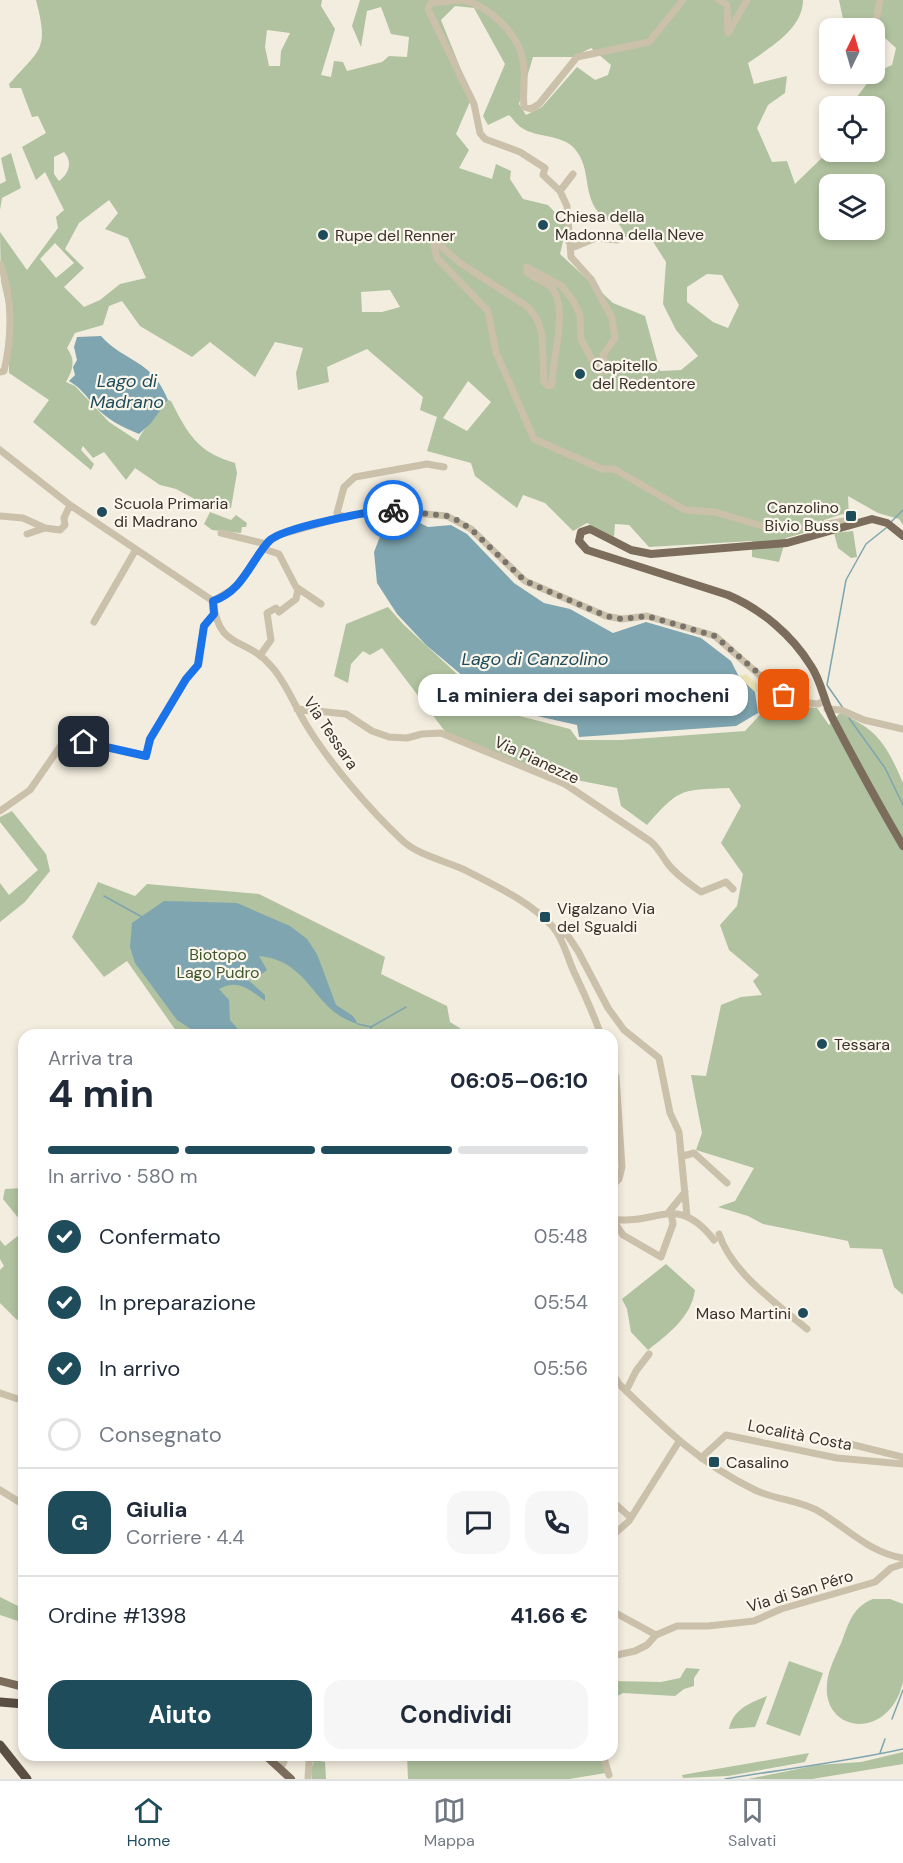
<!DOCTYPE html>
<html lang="it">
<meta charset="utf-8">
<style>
body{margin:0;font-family:"DM Sans",sans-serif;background:#f6f6f7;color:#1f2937;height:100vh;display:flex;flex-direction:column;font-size:22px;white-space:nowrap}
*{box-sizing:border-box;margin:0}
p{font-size:20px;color:#747a83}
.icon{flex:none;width:33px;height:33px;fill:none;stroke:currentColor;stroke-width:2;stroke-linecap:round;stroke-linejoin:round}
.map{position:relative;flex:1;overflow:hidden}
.sheet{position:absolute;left:18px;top:1029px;width:600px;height:732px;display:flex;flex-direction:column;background:#fff;border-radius:18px;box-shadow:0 3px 9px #0003}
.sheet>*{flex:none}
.needle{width:39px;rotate:5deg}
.tools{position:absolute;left:819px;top:18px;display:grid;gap:12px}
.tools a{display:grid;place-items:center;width:66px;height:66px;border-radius:12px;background:#fff;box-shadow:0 3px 9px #0003;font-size:30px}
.pin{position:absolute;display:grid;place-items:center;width:51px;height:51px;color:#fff;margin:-26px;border-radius:12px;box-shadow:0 3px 9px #0006}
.courier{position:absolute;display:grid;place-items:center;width:60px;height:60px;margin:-30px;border:4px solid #1a73e8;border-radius:50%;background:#fff;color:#222;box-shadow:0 2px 8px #0007}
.bubble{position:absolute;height:42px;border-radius:18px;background:#fff;box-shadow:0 3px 9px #0003;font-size:20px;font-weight:700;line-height:42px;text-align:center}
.summary em{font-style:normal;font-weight:700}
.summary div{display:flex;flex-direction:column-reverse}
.summary{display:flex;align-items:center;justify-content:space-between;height:102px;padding:0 30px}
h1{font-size:39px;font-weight:700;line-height:45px}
.bar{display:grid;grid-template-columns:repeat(4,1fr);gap:9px 6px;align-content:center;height:72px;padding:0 30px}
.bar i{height:8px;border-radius:4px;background:#e0e1e3}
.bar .active{background:#1f4c5b}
.bar p{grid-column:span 4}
.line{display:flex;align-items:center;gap:15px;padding:0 30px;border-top:2px solid #e0e1e3}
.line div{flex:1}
.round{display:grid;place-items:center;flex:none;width:63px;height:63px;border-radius:18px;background:#f6f6f7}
ol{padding:0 30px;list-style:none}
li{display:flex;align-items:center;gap:18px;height:66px}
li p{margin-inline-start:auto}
li .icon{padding:6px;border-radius:50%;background:#1f4c5b;color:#fff;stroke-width:4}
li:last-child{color:#747a83}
li i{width:33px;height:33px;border:3px solid #e0e1e3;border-radius:50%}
.primary-button{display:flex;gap:12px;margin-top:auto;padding:12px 30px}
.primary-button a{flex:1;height:69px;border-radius:18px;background:#1f4c5b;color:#fff;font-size:24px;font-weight:700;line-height:69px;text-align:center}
.primary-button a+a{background:#f6f6f7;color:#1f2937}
.dock{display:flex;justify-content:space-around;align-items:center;height:84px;border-top:2px solid #e0e1e3;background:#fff;font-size:16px;color:#747a83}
.dock a{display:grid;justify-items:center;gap:3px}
.dock .active{color:#1f4c5b}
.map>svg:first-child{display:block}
</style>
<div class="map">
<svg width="903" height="1779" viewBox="0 0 903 1779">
<rect width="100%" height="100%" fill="#f3eddf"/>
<path fill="#b0c29f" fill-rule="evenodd" d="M36,0H322L321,6L335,29L321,75L331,77L334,61L343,62L347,71L382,62L389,56L407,57L409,37L391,34L381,7L367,11L361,47L352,26L360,0H803C803,29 769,48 748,63L754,84L787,76L785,93L768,105L757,128L772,162L787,161L795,184L829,151L844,152L848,159L853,152H874V106H850L875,73L892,65L896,48L874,28H845L839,0H903V525L899,519L878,513L848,496L849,518L843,514L824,520L821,528L786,538L779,562L752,557V541L649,547L629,525L615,524L614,537L587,523L573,531L545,503L523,495L517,508L475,476L471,463L427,451L437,417L420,410L423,397L367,349L327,367L329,382L298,390L296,373L303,348L275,342L255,377L210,342L192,357L140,326L122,301L109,306L103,325L75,333L67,348C76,360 73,370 66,382L75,386L109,422L138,441C140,432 161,410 168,400L171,401C188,434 197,452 235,463L237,473L231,508L217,511L176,489L160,485L135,468L126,480L104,452L93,458L83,446L81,450L94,464L91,470L33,422L49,400L9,373V317L1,281L0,232L27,270L58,228L56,217L64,210L45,172L36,180L22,147L46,133L38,116L32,117L21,88H10L9,84C41,48 49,50 36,0ZM455,6L474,8L505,64L483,116L488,125L509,115C513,119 517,125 522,128C537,138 561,134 574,148C595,171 578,202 609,221L615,219L623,230L620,237H650L666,262L663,304L676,330L698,356L681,370L660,371L645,316L613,303L560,254L567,225L548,205L523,199L510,179L511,171L496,164L492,179L459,168L469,150L456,134L472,97L441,20ZM267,30L290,33L281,51L280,66H269L265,47ZM591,48L611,65L608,75L595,80L577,67L542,107L526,115L519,104L533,57H573ZM64,152C73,162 69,174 59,181L54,174V157ZM830,184H874V230H830ZM109,200L118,213L105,229L128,238L146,278L120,284L100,300L84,307L64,287L84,268L65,249L79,223ZM55,243L74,263L56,278L40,259ZM707,274L722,275L739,305L728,328L713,322L687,302V287ZM390,290L400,307L382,312H362L361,292ZM468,381L491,402L467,431L443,418Z
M11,153L21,188L2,198L0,210V184L6,181L1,158Z
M210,512L231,520L236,515L247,523L246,527H242L241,533L212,530L204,524Z
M853,531L857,557L851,558L838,548L834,533Z
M388,607L404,625L496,710L570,729L578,740H621L745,731L771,703L817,708L829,725L840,713C879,730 887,746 903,783V1295L894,1287L882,1249L850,1248L848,1241L763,1224L748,1216L718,1207L735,1201L754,1168L696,1150L702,1133L691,1075L706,1076L721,1005L741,997L762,995L753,981L759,975L729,950L720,925L737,906L743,874L721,843L741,806L729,788C680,790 680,788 647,825L621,806L617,788L546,774L447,734L382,648L370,655L363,651L351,664L348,683L334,676L346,624Z
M12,811L46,854L50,871L25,902L0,922V883L9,895L38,870L0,822V817Z
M98,882L135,896L147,884L259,894L385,957L381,974L447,1006L450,1022L471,1035H179L127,961L104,977L72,937Z
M24,1188V1225L3,1199L5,1189Z
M24,1231V1308L17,1320L0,1303V1270L4,1266L0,1259V1240L5,1246Z
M666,1264L695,1290C691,1318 668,1334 648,1350L631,1332L627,1309L622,1299Z
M0,1597L24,1609V1623L0,1615Z
M873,1599H890L903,1604C903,1627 903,1661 903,1682C889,1742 822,1733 827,1684C828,1670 836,1655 842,1641C849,1622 853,1607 873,1599Z
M789,1661L823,1673L800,1736L766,1724Z
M686,1668L700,1669L694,1678V1686L684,1689L675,1696L623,1693L612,1699V1681L661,1682L680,1678Z
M767,1696L755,1727L729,1729C733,1709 750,1703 767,1696Z
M903,1752V1764L812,1779H748L817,1765L861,1762Z
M809,1753L805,1762L728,1776L683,1778L682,1775Z
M407,1755H601L606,1773L569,1779H408Z
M315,1760L325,1762L326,1779H312L311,1768Z"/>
<path fill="#eee5b6" d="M746,674L767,693L755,692L739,677Z"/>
<path fill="#7ea5b0" d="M101,336C125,363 151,358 168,400L151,423L139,434C122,427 106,419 94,405C85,395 81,388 69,381L75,375L73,367L77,360L74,347L77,337Z
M410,518L428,527L451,525L467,534L514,583L544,603L570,609L613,633L646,622L701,638L731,661L739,677L755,692L758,713L736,726L579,737L577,725L501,708L426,645L397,614L377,583L374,552L387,519Z
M164,901L237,903L290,926L307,939L317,954L336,1005L353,1016L358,1024C312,1011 312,961 259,956L267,970L260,975L252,969L246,978L265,995V1001C250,990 238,978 219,989L229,1000L230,1020L243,1035H200L177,1020L135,963L130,947L132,923Z"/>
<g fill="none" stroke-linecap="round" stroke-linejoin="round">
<path stroke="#7ea5b0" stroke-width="1.5" d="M891,522L903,510
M843,708L827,685L846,580L866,544L886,528
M849,718L885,768L903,805
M104,896L142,917
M358,1024L371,1027L406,1007
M370,1035L371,1028
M892,1719L903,1690
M880,1753L885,1739
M725,1779C785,1769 844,1762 903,1749"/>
<path stroke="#cbc0aa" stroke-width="7" d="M461,0L431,3L428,9L474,104L480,133L485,139L520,152L545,168L543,175L560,191L567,206L571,257L591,279L612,318L615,338L603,355L606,371H598L581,339L580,315L574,302L562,286L527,267V272C534,279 545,281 551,287C570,308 551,361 552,385L548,386L544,382L542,334L537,319L528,307L460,263L440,245L434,246L437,258L488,311L496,352L534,439L602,469H614L685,510L715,512L762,526L811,527L844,521L846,524
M464,0C488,6 516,32 522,56C527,73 522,91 524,107L531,109L539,104L577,57L649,42L683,0
M719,0L727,5L728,33L747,0
M827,31L824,44L826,69L830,71
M874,32L880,0
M836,74H842
M560,191L573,174
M569,242L574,247L596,238L617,240
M0,264C13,296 12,338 4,371L0,372
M0,450L70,505L213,601
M0,516L23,518L45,528L60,530L65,525L64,518L70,505
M344,517L337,513L344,487L355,477L427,464L444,467
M221,533L266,544
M27,534L45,528
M264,549L279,554L296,587L321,604
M213,601L236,587L266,544L279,535L344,517L382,510L447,516L471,529L525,581L606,616L622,619L647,616L715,636L781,694L801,702L818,704L824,701
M213,601C219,652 245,635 272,667C287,684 295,707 307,726C331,765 370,810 403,841C418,855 446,861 465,870C494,885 531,902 553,927C564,940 567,957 574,972C584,993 593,1013 601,1035
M94,622L135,551
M261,654L271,640L267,613L276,608L279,612L296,599L298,589
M297,709L346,714L372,731L389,737L407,738L422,734L441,733L565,784L650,841C659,848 661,855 668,864C677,876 689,883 701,892L726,882L733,889
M827,709L841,710L864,720L903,729
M0,811L30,790L66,738L146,756L151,739L186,679L198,665L204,626L214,614
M556,929L568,936L578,951L608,1008L624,1030L659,1058L670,1113L679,1132L687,1216
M612,1066L616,1077L622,1167L619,1179L612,1186
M683,1156L694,1153L727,1183
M668,1213L685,1192
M612,1219C658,1226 676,1192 714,1240
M612,1219L623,1235L661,1257L673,1224L671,1213
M719,1234C732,1273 776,1303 807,1329
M612,1373L619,1384C663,1427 699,1463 755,1490C776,1500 800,1500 820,1512C848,1529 870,1553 903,1558
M626,1391L636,1371L649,1354
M0,1393L24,1401
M838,1441L903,1457
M701,1458L726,1435L837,1458L903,1464
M0,1490L24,1505
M612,1501L631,1518
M612,1536L629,1521L678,1443
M612,1611L656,1635
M612,1656L635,1651L647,1645L656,1635L677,1626H708L754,1621L781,1609L875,1582L891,1568L903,1564
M277,1755L284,1762L280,1768
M603,1755L609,1775
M308,1779L309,1762L316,1755"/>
<path stroke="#7b6c5b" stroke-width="8" d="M903,536L887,523L872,519L787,543L651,554L631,550L590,529L581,532L579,541L587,550L728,595C761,609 792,635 811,666C822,682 824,703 834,721C856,763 879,805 903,846
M0,1681L24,1687
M265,1755L291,1779"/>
<path stroke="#5a4d41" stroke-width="9" d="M0,1702L24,1704
M0,1745L27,1779"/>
</g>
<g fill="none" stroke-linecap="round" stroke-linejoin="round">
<path stroke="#7a7369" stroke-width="6" stroke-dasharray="0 10.8" d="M393,510L447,516L457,520L471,529L525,581L606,616L622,619L647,616L715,636L784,695"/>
<path stroke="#1a73e8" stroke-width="8" d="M84,742L146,756L150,739L186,679L198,665L204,626L214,614L213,601C243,591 250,562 269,541C281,528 373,510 393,510"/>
</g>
<g fill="#1f4c5b" stroke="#faf6ec" stroke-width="2">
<circle cx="543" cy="225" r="6"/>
<circle cx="323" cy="235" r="6"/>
<circle cx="580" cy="374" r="6"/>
<circle cx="102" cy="512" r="6"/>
<rect x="845" y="510" width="12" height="12" rx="3"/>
<rect x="539" y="911" width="12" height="12" rx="3"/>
<circle cx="822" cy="1044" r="6"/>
<circle cx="803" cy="1313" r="6"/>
<rect x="708" y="1456" width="12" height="12" rx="3"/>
</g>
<g text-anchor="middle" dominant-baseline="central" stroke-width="4.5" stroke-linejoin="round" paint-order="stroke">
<g font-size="16" fill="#39312a" stroke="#faf6ec" text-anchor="start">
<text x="555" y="216">Chiesa della<tspan x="555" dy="18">Madonna della Neve</tspan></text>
<text x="335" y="235">Rupe del Renner</text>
<text x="592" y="365">Capitello<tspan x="592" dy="18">del Redentore</tspan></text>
<text x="114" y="503">Scuola Primaria<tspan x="114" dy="18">di Madrano</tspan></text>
<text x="839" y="507" text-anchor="end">Canzolino<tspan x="839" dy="18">Bivio Buss</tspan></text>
<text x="557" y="908">Vigalzano Via<tspan x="557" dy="18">del Sgualdi</tspan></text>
<text x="834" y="1044">Tessara</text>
<text x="791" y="1313" text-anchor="end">Maso Martini</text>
<text x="726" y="1462">Casalino</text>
</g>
<g font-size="16" fill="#39312a" stroke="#faf6ec">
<text transform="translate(331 733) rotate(56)">Via Tessara</text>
<text transform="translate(537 760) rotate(25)">Via Pianezze</text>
<text transform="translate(800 1435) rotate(11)">Località Costa</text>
<text transform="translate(800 1591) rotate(-17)">Via di San Péro</text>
</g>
<g font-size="16" fill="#40572e" stroke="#faf6ec">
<text x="218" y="954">Biotopo<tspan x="218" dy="18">Lago Pudro</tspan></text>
</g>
<g font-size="18" font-style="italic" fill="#1f4c5b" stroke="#faf6ec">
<text x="127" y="381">Lago di<tspan x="127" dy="21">Madrano</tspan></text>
<text x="535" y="659">Lago di Canzolino</text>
</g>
</g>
</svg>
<div class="tools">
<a><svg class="needle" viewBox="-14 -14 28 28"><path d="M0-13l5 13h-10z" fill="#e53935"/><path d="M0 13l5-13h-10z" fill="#747a83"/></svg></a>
<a><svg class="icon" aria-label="locate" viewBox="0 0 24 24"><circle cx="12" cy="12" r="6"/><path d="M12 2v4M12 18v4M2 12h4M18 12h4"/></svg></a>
<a><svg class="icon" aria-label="layers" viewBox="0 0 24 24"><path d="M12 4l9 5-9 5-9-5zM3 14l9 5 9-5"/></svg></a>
</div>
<div class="pin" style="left:784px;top:695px;background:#ea580c"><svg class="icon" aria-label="bag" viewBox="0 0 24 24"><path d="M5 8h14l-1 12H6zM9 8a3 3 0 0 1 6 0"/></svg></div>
<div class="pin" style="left:84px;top:742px;background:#1f2937"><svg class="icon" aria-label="home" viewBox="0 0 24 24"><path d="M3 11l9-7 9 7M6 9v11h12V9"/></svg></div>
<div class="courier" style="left:393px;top:510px"><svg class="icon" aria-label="bike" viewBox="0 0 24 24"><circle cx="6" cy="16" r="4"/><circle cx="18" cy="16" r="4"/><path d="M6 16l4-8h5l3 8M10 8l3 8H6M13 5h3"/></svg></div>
<div class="bubble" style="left:418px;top:674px;width:330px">La miniera dei sapori mocheni</div>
<section class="sheet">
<div class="summary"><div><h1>4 min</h1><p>Arriva tra</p></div><em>06:05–06:10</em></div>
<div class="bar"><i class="active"></i><i class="active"></i><i class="active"></i><i></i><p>In arrivo · 580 m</p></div>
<ol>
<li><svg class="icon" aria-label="check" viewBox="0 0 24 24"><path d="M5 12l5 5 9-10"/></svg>Confermato<p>05:48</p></li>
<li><svg class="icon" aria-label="check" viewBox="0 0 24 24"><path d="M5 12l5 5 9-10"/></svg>In preparazione<p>05:54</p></li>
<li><svg class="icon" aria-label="check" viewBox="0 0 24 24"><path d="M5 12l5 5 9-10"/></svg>In arrivo<p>05:56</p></li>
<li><i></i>Consegnato</li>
</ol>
<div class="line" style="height:108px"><b class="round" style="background:#1f4c5b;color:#fff">G</b><div><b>Giulia</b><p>Corriere · 4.4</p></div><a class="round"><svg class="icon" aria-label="chat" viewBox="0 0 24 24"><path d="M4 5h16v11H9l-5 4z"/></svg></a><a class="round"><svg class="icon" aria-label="phone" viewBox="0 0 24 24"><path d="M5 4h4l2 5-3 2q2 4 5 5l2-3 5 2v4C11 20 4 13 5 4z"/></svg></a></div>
<div class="line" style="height:78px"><div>Ordine #1398</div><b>41.66 €</b></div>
<div class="primary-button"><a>Aiuto</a><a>Condividi</a></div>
</section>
</div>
<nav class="dock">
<a class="active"><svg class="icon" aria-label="home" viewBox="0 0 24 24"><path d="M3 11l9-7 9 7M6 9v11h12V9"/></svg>Home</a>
<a><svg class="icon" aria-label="map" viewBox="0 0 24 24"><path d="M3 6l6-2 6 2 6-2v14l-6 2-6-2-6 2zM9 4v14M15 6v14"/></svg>Mappa</a>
<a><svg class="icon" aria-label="saved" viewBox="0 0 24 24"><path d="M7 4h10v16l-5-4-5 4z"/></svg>Salvati</a>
</nav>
